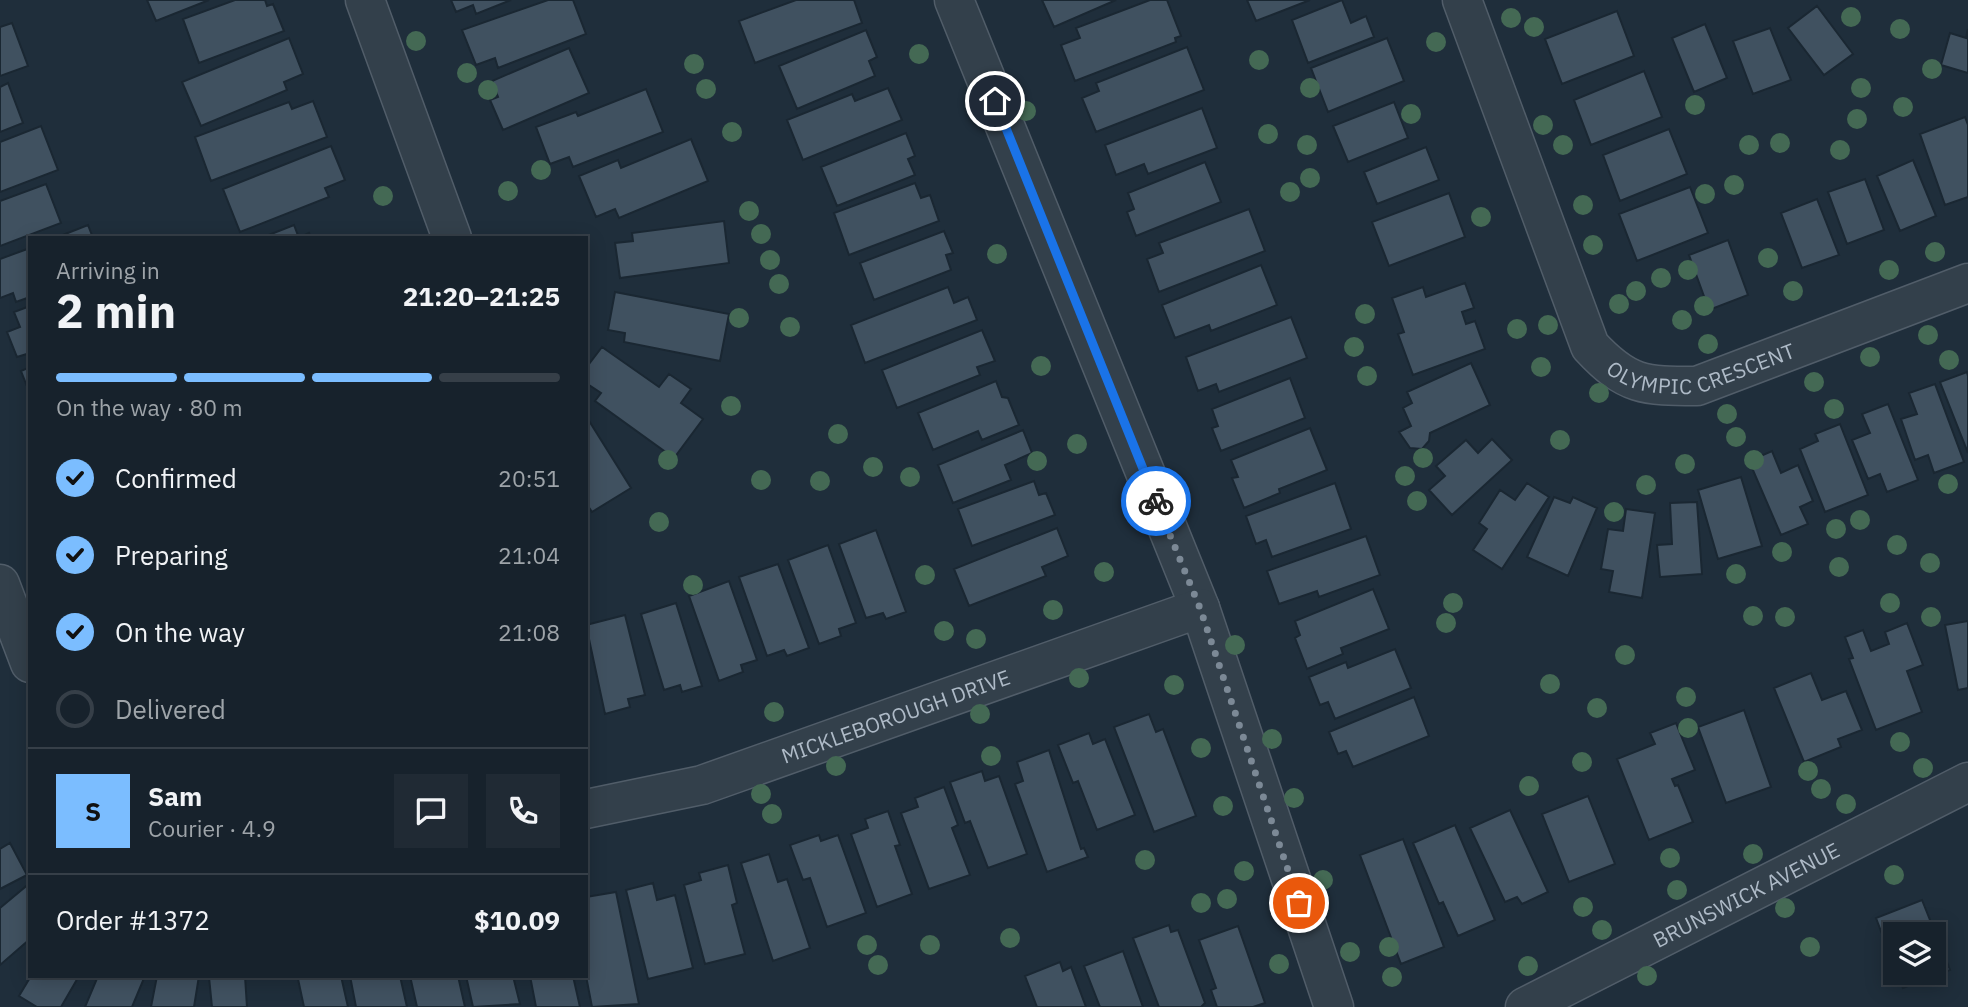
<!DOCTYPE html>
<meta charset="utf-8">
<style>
body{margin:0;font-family:"IBM Plex Sans",sans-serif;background:#202a34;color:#f1f3f6;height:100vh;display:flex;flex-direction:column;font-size:26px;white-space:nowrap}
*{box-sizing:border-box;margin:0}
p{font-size:23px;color:#9ea4a9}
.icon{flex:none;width:38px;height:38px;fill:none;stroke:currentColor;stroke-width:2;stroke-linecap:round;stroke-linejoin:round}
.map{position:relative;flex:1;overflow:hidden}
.drawer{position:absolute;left:28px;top:236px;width:560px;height:742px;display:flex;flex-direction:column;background:#17222c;border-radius:0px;box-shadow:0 4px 18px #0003,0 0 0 2px #363f48}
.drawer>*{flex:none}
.buttons{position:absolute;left:1883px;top:922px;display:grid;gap:14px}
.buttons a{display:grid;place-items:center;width:63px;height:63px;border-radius:0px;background:#17222c;box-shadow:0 4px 18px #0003,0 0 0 2px #363f48;font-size:35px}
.pin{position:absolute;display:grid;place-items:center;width:60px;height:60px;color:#fff;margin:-30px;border:4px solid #fff;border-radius:50%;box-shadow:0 2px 7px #0007}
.courier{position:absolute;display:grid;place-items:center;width:70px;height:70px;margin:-35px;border:5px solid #1a73e8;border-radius:50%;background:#fff;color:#222;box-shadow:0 2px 9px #0007}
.summary em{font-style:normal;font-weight:700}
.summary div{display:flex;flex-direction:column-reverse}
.summary{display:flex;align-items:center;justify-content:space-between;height:119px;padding:0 28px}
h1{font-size:46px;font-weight:700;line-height:52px}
.bar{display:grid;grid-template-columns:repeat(4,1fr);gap:10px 7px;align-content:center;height:84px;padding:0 28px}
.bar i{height:9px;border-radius:5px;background:#363f48}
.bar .current{background:#7bbdff}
.bar p{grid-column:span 4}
.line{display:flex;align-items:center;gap:18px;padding:0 28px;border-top:2px solid #363f48}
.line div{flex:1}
.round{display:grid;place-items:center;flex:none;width:74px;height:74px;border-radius:0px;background:#202a34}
ol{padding:0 28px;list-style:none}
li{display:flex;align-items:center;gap:21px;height:77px}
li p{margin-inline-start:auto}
li .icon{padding:7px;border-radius:50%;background:#7bbdff;color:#111;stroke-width:4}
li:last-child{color:#9ea4a9}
li i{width:38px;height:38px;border:4px solid #363f48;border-radius:50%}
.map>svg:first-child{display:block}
</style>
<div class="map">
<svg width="1968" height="1007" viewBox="0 0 1968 1007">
<rect width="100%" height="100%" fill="#1f2e3b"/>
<path fill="#405160" stroke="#1a2732" stroke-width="2" d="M147,0H209L156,21Z
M235,0H265L267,6L273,4L284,31L199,63L183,19Z
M451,0H511L476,14L473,5L456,12Z
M548,0H573L586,34L498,68L495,58L476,65L462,30Z
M796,0H854L862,23L755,63L739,21Z
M1042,0H1116L1054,27Z
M1150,0H1167L1181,36L1175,38L1176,42L1075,81L1061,45L1080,38L1076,28Z
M1247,0H1310L1256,21Z
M1342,0L1351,23L1366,16L1374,37L1308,63L1292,20Z
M1817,6L1853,54L1824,75L1788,28Z
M1617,11L1634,56L1562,84L1545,39Z
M12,23L28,66L0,76V27Z
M1705,24L1727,78L1694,92L1672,38Z
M1770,28L1791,80L1753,94L1733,41Z
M1968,29V73L1941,65L1950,33L1966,38Z
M866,30L877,57L869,61L875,76L797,109L779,66Z
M289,38L303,74L284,82L287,90L201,126L182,82Z
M1387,38L1404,81L1328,112L1311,68Z
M1187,47L1204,90L1096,132L1082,98L1099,91L1096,83Z
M569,48L589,93L503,130L490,100L498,97L492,81Z
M1644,71L1662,117L1591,145L1574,100Z
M8,83L23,123L0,132V87Z
M888,88L902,120L803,160L787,120L852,94L855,101Z
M646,89L663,132L573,167L569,157L550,164L536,127L576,112L578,116Z
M313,101L327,137L211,181L195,137L289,102L292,109Z
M1394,102L1408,138L1348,162L1333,126Z
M1202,108L1217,148L1148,174L1144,164L1116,175L1105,145Z
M1965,117L1968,125V197L1945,205L1920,134Z
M41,126L58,170L0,192V142Z
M1669,129L1687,174L1620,201L1603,155Z
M906,133L915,156L908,159L915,175L837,206L821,167Z
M691,139L708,181L619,218L615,209L596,217L579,176L618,160L621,168Z
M331,146L345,180L325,188L329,197L240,232L223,189Z
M1426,147L1439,180L1377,204L1364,172Z
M1913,160L1936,216L1900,231L1877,176Z
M1205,162L1221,202L1136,236L1127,212L1134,209L1128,193Z
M1865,179L1884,230L1847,244L1828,192Z
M915,183L921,198L930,195L939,221L849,255L834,213Z
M46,184L61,223L0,246V201Z
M1690,187L1708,233L1637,261L1619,214Z
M1449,193L1465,237L1389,266L1372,222Z
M1817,199L1839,255L1802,268L1781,213Z
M1249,209L1265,251L1159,292L1147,259L1163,253L1159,243Z
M724,221L729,263L620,278L615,243L633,241L632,233Z
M88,225L93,238H55Z
M294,225L299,238L309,233L311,238H261Z
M944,231L953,253L946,255L951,270L874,300L860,263Z
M1728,240L1748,295L1709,310L1689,255Z
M30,248V297L16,302L13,293L0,298V259Z
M1261,265L1277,305L1211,331L1209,325L1175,338L1162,305Z
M1465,283L1474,308L1462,312L1466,324L1475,321L1485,349L1413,375L1398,334L1404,332L1392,298L1423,287L1426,297Z
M948,287L954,303L968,297L977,320L865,363L851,325Z
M615,292L729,314L720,361L624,342L625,333L608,330Z
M30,306V353L17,357L7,332L20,327L14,312Z
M1291,317L1307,358L1219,392L1216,384L1198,391L1186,357Z
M982,330L995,361L977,367L980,375L897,408L882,370Z
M602,347L659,387L669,374L691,389L681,403L703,419L674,458L595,401L601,393L586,383V368Z
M1471,363L1490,405L1430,433L1429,441L1422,449L1410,448L1399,432L1411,426L1403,408L1412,403L1407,392Z
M30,367V394L21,371Z
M1967,372L1968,376V453L1940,382Z
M1290,378L1305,418L1221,451L1212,428L1218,426L1212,409Z
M996,381L1002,397L1008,398L1019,425L982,440L978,431L933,450L918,413Z
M1935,384L1964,462L1934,473L1928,455L1915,460L1901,419L1917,414L1909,393Z
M1888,404L1918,480L1887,492L1880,474L1868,479L1852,440L1870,433L1862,414Z
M586,416L631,488L592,512L586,503Z
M1840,424L1868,495L1825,512L1800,449L1818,441L1815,434Z
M1310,428L1327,470L1279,489L1280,493L1244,508L1232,478L1238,477L1231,460Z
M1023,430L1032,453L1005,465L1011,480L953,503L938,465Z
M1492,439L1512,460L1452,515L1429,490L1445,476L1436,466L1466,440L1478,453Z
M1772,451L1781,473L1798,465L1813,501L1800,507L1808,524L1781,535L1749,461Z
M1741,477L1762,546L1718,559L1698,490Z
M1034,481L1039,495L1046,493L1055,515L972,546L958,509Z
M1335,483L1351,529L1272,557L1266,540L1256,544L1246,516Z
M1527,483L1549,497L1502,569L1473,550L1487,529L1479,523L1500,490L1515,500Z
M1554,497L1570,503L1573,497L1597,508L1568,576L1527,557Z
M1697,502L1702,574L1660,577L1657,545L1672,544L1670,503Z
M1626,509L1655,513L1642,598L1609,592L1613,571L1601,569L1608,529L1623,531Z
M1057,528L1068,556L1042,567L1046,576L969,606L954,569Z
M876,530L906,612L886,619L883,613L866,618L839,544Z
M1366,536L1380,575L1319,597L1317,591L1279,604L1267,571Z
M828,545L856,623L839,629L841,636L819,644L788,560Z
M778,564L809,648L787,656L784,650L767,656L739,577Z
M729,581L757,660L741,665L743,672L719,681L689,596Z
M1373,589L1389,629L1341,648L1343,654L1307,669L1295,638L1300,635L1295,621Z
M676,603L702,686L682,692L680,685L664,690L641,614Z
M625,615L645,695L628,699L630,707L605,714L586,625Z
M1968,621V688L1958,690L1945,625Z
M1907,623L1923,665L1907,671L1922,712L1876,730L1849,659L1853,658L1845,637L1863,630L1871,651L1889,644L1885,632Z
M1395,649L1411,688L1335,719L1328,702L1320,705L1309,677L1346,662L1348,668Z
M1811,673L1822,700L1846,691L1862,730L1838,739L1841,747L1804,762L1774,688Z
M1414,697L1429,736L1353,767L1346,751L1338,754L1329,732Z
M1744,710L1771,787L1726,803L1698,727Z
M1149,714L1156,732L1163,729L1196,816L1154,832L1114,727Z
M1676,723L1695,770L1672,779L1675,786L1678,785L1693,822L1649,840L1617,759L1655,744L1650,733Z
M1089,733L1093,744L1105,739L1135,815L1097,830L1078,781L1073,783L1058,745Z
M1049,750L1081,849L1084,848L1088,857L1047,872L1015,784L1023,781L1017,762Z
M982,771L985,781L999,776L1027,854L988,868L970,821L965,823L950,782Z
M944,787L958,825L952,828L970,875L929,889L901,813L918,807L915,798Z
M1588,796L1615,864L1569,882L1542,814Z
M1510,810L1548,892L1522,904L1517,897L1505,902L1470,828Z
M888,811L900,845L895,846L912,894L877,907L851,834L868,828L865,819Z
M1455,825L1495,920L1458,936L1443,902L1439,904L1413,843Z
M819,835L821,841L838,835L866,913L827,927L810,878L803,880L790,845Z
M1403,839L1444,947L1401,964L1360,855Z
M10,843L27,875L0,889V849Z
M769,854L778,882L787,879L810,948L773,961L741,863Z
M728,865L737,903L732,905L745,954L705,964L684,885L701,880L699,873Z
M30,883V939L0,965V908Z
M653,883L657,900L675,895L693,968L648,979L626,890Z
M616,892L639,1004L592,1007L586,976V897Z
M1922,900L1950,970L1903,988L1897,973H1934V934H1895V968L1876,918Z
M1169,925L1171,932L1178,930L1205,1003L1201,1007H1159L1133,938Z
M1238,926L1265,1003L1253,1007H1217L1211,990L1216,988L1199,940Z
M1123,951L1143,1007H1100L1084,966Z
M1060,962L1063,971L1071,967L1086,1007H1037L1025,976Z
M31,976H79L61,1007H37L19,996Z
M98,976H145L132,1007H85Z
M157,976H199L194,1007H151Z
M245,976L247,1007H212L209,977Z
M308,976H341L348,1007H304L298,979Z
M350,976H400L407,1007H356Z
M410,976H458L465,1007H417Z
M466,976H513L520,1004L473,1007Z
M530,976H573L580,1007H536Z"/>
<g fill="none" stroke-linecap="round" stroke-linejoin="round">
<g stroke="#515d69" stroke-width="41">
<g id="street">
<path d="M365,0L452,238"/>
<path d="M954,0L1200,608"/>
<path id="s1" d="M1462,0L1590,346C1627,386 1644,386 1697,386L1968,283"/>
<path d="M0,584L30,663"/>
<path id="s2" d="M586,809L702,785L1200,608L1334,1007"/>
<path id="s3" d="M1525,1007L1968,782"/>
</g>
</g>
<use href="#street" stroke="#33404b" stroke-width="38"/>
</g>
<g fill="#446954">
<circle cx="1851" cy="17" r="10"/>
<circle cx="1511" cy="18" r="10"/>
<circle cx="1534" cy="27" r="10"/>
<circle cx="1900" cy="29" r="10"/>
<circle cx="416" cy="41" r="10"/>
<circle cx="1436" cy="42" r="10"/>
<circle cx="919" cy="54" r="10"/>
<circle cx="1259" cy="60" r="10"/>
<circle cx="694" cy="64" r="10"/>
<circle cx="1932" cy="69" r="10"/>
<circle cx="467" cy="73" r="10"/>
<circle cx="1310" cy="88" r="10"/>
<circle cx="1861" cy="88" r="10"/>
<circle cx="706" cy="89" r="10"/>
<circle cx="488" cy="90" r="10"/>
<circle cx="1695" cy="105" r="10"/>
<circle cx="1903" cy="107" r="10"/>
<circle cx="1026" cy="111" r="10"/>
<circle cx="1411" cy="114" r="10"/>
<circle cx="1857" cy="119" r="10"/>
<circle cx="1543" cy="125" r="10"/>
<circle cx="732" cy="132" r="10"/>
<circle cx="1268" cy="134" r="10"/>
<circle cx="1780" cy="143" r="10"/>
<circle cx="1307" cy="145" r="10"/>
<circle cx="1563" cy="145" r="10"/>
<circle cx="1749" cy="145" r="10"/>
<circle cx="1840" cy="150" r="10"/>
<circle cx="541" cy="170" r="10"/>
<circle cx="1310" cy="178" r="10"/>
<circle cx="1734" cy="185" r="10"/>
<circle cx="508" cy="191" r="10"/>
<circle cx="1290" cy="192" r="10"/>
<circle cx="1705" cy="194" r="10"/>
<circle cx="383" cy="196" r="10"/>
<circle cx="1583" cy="205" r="10"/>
<circle cx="749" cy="211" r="10"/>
<circle cx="1481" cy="217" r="10"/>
<circle cx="761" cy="234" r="10"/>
<circle cx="1593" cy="245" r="10"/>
<circle cx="1935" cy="252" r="10"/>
<circle cx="997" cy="254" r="10"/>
<circle cx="1768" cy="258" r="10"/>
<circle cx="770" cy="260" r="10"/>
<circle cx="1688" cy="270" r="10"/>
<circle cx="1889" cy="270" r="10"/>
<circle cx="1661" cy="278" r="10"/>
<circle cx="779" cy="284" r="10"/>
<circle cx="1636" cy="291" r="10"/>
<circle cx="1793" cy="291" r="10"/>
<circle cx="1619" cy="304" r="10"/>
<circle cx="1704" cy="306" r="10"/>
<circle cx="1365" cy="314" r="10"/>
<circle cx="739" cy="318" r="10"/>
<circle cx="1682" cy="320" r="10"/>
<circle cx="1548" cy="325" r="10"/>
<circle cx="790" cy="327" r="10"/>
<circle cx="1517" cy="329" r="10"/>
<circle cx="1928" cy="335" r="10"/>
<circle cx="1708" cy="344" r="10"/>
<circle cx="1354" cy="347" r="10"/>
<circle cx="1870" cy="357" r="10"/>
<circle cx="1949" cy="360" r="10"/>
<circle cx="1041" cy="366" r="10"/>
<circle cx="1541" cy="367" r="10"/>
<circle cx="1367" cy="376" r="10"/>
<circle cx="1814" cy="382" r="10"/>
<circle cx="1599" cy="393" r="10"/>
<circle cx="731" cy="406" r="10"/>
<circle cx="1834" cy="409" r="10"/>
<circle cx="1727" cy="414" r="10"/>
<circle cx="838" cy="434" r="10"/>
<circle cx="1736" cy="437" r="10"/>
<circle cx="1560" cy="440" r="10"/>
<circle cx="1077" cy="444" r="10"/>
<circle cx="1423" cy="458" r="10"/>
<circle cx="668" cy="460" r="10"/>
<circle cx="1754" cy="460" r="10"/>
<circle cx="1037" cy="461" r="10"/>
<circle cx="1685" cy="464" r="10"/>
<circle cx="873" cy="467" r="10"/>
<circle cx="1405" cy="476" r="10"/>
<circle cx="910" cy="477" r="10"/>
<circle cx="761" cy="480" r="10"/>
<circle cx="820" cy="481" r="10"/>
<circle cx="1948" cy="484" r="10"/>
<circle cx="1646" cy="485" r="10"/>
<circle cx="1417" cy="501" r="10"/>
<circle cx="1614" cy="512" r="10"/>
<circle cx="1860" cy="520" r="10"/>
<circle cx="659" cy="522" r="10"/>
<circle cx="1836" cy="529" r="10"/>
<circle cx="1897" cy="545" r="10"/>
<circle cx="1782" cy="552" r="10"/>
<circle cx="1930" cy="563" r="10"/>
<circle cx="1839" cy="567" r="10"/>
<circle cx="1104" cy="572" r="10"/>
<circle cx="1736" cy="574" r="10"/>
<circle cx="925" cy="575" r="10"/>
<circle cx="693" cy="585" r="10"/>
<circle cx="1453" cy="603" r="10"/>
<circle cx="1890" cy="603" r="10"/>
<circle cx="1053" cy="610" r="10"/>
<circle cx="1753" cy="616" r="10"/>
<circle cx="1785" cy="617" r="10"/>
<circle cx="1931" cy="617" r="10"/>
<circle cx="1446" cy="623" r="10"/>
<circle cx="944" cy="631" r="10"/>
<circle cx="976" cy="639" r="10"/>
<circle cx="1235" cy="645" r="10"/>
<circle cx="1625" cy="655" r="10"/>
<circle cx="1079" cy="678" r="10"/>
<circle cx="1550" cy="684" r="10"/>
<circle cx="1174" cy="685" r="10"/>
<circle cx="1686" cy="697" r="10"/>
<circle cx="1597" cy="708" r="10"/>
<circle cx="774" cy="712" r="10"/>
<circle cx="980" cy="714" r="10"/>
<circle cx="1688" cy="728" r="10"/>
<circle cx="1272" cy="739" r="10"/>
<circle cx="1900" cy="742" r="10"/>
<circle cx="1201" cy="748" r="10"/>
<circle cx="991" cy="756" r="10"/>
<circle cx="1582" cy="762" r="10"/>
<circle cx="836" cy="766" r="10"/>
<circle cx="1923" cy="768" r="10"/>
<circle cx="1808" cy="771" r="10"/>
<circle cx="1529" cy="786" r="10"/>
<circle cx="1821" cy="789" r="10"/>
<circle cx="761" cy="794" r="10"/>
<circle cx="1294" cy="798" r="10"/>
<circle cx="1846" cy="804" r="10"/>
<circle cx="1223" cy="806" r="10"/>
<circle cx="772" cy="814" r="10"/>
<circle cx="1753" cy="854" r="10"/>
<circle cx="1670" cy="858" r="10"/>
<circle cx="1145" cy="860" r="10"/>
<circle cx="1244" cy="871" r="10"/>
<circle cx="1894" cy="875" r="10"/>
<circle cx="1323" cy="880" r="10"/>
<circle cx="1677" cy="890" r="10"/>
<circle cx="1227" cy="899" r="10"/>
<circle cx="1201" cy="903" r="10"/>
<circle cx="1583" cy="907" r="10"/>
<circle cx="1785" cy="908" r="10"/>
<circle cx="1602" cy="930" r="10"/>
<circle cx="1010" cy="938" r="10"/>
<circle cx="867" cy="945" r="10"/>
<circle cx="930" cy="945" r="10"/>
<circle cx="1389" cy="947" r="10"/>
<circle cx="1810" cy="947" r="10"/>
<circle cx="1350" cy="952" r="10"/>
<circle cx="1279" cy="964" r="10"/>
<circle cx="878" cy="965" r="10"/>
<circle cx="1528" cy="966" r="10"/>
<circle cx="1647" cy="976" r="10"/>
<circle cx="1392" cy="977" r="10"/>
</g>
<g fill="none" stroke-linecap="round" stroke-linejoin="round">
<path stroke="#7c8996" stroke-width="7" stroke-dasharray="0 12.6" d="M1156,501L1200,608L1299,903"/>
<path stroke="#1a73e8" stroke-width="9" d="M995,101L1156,501"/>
</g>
<g text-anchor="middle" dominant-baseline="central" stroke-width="5" stroke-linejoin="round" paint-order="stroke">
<g font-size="21" fill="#aebac7" stroke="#192530">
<text stroke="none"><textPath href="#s1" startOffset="494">OLYMPIC CRESCENT</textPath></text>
<text stroke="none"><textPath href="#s2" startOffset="324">MICKLEBOROUGH DRIVE</textPath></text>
<text stroke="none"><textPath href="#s3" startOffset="248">BRUNSWICK AVENUE</textPath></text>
</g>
</g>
</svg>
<div class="buttons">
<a><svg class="icon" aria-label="layers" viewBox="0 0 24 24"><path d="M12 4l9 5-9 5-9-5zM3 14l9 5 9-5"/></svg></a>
</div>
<div class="pin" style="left:1299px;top:903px;background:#ea580c"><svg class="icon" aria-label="bag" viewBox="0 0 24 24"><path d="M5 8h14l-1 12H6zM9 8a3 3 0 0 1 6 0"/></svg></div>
<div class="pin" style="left:995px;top:101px;background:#1f2937"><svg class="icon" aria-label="home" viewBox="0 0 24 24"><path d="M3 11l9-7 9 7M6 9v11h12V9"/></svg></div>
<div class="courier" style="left:1156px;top:501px"><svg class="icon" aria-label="bike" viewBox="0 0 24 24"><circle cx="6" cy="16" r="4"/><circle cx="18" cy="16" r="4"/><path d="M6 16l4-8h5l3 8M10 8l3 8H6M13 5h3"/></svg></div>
<section class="drawer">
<div class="summary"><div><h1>2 min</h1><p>Arriving in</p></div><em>21:20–21:25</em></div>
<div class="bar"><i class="current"></i><i class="current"></i><i class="current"></i><i></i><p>On the way · 80 m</p></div>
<ol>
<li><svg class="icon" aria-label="check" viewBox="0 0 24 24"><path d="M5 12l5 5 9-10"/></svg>Confirmed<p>20:51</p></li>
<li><svg class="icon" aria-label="check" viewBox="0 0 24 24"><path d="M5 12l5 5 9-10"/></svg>Preparing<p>21:04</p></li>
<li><svg class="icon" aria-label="check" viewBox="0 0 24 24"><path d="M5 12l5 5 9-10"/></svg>On the way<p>21:08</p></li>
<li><i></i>Delivered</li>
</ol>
<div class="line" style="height:126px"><b class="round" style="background:#7bbdff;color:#111">S</b><div><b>Sam</b><p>Courier · 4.9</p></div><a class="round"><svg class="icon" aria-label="chat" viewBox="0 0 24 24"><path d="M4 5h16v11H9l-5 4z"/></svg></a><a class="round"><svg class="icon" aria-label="phone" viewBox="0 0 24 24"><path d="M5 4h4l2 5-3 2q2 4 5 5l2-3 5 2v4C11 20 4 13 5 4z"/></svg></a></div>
<div class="line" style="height:91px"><div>Order #1372</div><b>$10.09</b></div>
</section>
</div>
